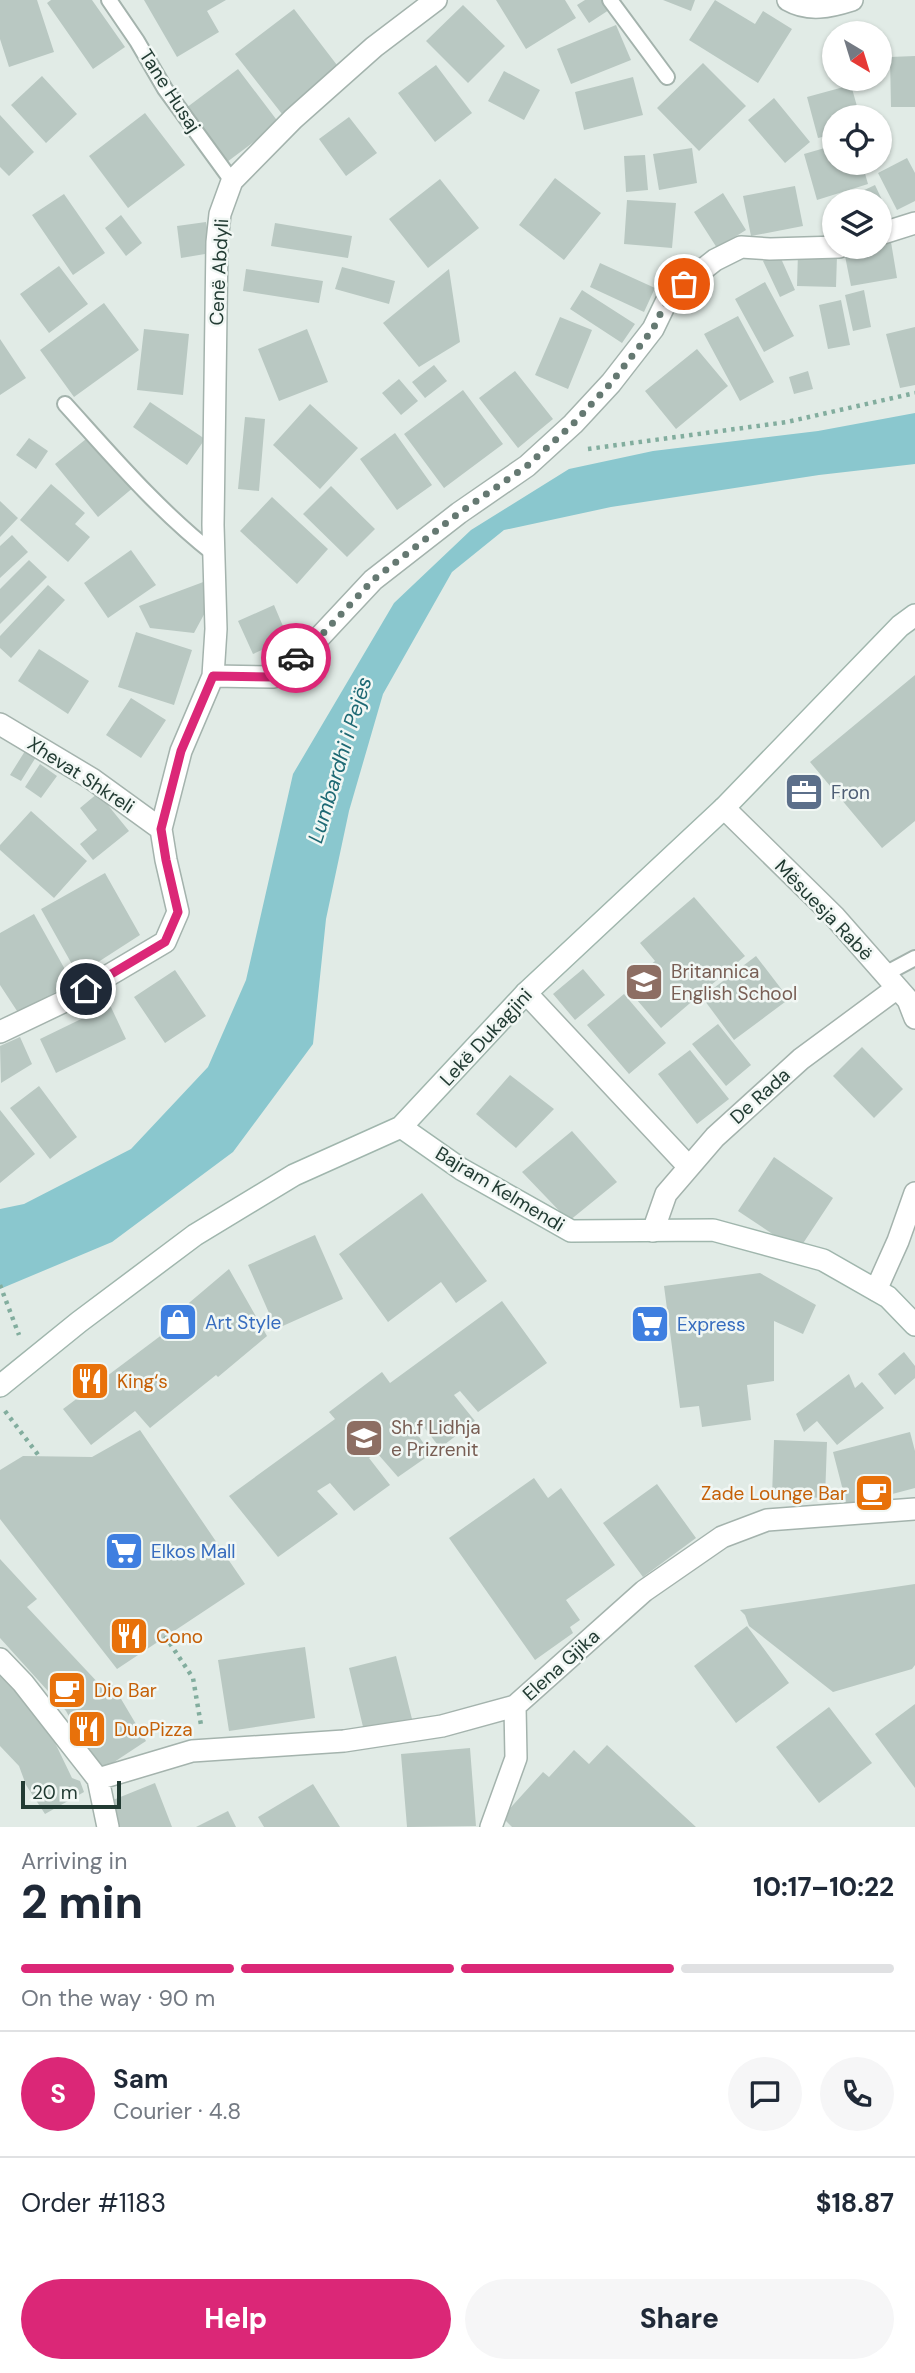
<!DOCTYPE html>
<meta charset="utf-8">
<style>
body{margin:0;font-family:"DM Sans",sans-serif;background:#f6f6f7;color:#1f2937;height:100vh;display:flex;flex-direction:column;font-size:26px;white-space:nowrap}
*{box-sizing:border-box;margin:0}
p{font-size:23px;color:#747a83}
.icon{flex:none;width:38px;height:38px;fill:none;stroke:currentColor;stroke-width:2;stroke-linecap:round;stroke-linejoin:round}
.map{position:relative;height:1827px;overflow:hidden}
.drawer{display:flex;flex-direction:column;background:#fff;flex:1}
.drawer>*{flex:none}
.needle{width:46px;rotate:142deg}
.controls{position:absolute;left:822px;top:21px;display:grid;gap:14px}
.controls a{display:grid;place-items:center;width:70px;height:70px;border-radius:50%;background:#fff;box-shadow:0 2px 5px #0004;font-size:35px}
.scale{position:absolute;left:21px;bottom:18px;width:100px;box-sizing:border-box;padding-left:7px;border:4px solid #223b33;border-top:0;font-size:19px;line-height:24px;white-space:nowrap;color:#223b33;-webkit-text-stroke:5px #f1f7f4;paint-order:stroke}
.pin{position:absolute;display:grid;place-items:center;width:60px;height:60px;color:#fff;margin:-30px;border:4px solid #fff;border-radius:50%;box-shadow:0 2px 7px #0007}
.courier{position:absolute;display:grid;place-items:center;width:70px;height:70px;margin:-35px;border:5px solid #db2777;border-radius:50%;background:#fff;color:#222;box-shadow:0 2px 9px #0007}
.overview em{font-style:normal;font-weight:800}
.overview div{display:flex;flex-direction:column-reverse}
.overview{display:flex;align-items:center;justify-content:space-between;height:119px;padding:0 21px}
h1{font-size:46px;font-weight:800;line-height:52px}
.bar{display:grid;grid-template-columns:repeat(4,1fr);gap:10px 7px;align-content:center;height:84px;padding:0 21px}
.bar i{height:9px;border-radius:5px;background:#e0e1e3}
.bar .current{background:#db2777}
.bar p{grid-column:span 4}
.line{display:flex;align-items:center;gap:18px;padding:0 21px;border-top:2px solid #e0e1e3}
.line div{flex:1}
.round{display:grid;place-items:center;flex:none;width:74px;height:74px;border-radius:37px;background:#f6f6f7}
.action{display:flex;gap:14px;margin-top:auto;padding:14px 21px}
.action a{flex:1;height:80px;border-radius:42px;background:#db2777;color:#fff;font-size:28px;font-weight:800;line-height:80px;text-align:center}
.action a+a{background:#f6f6f7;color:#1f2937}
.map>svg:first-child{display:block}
</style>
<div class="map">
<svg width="915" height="1827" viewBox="0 0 915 1827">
<rect width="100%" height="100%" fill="#e1ebe6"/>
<path fill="#8ac7ce" d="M915,413V464L819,475L611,507L504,530L452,572L383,694L349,811L326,919L313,1044L233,1152L112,1242L0,1289V1209L24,1204L131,1149L208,1067L246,980L293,774L394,603L471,530L569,469L653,451L818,431Z"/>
<path fill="#b9c8c2" d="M0,0H37L54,52L9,67L0,39Z
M51,0H92L125,47L93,69L47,3Z
M144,0H226L207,11L219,32L177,57Z
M496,0H565L576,18L526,49Z
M585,0H602L609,10L589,23L577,5Z
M663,0H695L691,11Z
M715,0L755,24L763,11L792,29L758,83L689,40Z
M463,5L505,46L468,83L426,41Z
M294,9L340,69L282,114L235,54Z
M616,25L631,60L571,84L557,49Z
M915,56V107H891L890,57Z
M703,63L746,106L699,151L657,108Z
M436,65L472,113L435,142L398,93Z
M238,69L279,123L227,162L186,108Z
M504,71L540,90L524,120L488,101Z
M42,76L77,114L46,143L11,105Z
M633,77L643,115L584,130L575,92Z
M851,85L860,117H835V134L818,138L807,97Z
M774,98L810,142L785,163L748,120Z
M145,113L185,165L128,208L89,156Z
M0,115L34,152L9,176L0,167Z
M349,117L377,153L346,176L319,139Z
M835,145V163H862L868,184L817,200L804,154Z
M692,148L697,183L659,190L653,154Z
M645,155L648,190L626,192L624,156Z
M907,158L915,173V201L897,210L878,173Z
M555,178L601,213L564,260L519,225Z
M440,179L479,228L428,268L389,219Z
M875,185L891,219L880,224V201H841Z
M795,186L803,226L751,236L743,196Z
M723,193L746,230L717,248L694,212Z
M64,194L105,253L73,275L32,215Z
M627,200L676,203L672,248L624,244Z
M121,215L142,243L126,256L105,228Z
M206,222L211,253L181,258L177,226Z
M275,223L352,236L348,258L271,246Z
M891,242L897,278L851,286L844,251L865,247H880V244Z
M798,253L837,255L836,287L797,286Z
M779,254L795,290L780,297L763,261Z
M600,263L655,288L644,312L590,287Z
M59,266L88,304L49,333L20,294Z
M342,267L395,281L389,304L335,289Z
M246,269L323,281L319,303L243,291Z
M449,269L460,342L419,367L383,323Z
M765,282L794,336L764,352L735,299Z
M582,290L635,324L622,343L570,309Z
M864,290L871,327L853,331L845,295Z
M841,300L850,345L828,349L819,305Z
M104,303L139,350L74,397L40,350Z
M738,316L774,382L740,401L704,334Z
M560,317L592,330L568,389L535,375Z
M915,327V385L900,388L886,334Z
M144,329L189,334L183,395L137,390Z
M307,329L328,382L279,401L258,349Z
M0,339L26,378L0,395Z
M697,349L728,386L676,429L645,391Z
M434,365L447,381L425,398L412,382Z
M515,371L553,419L518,448L479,398Z
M808,371L813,389L794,394L789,377Z
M399,379L418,401L401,415L382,393Z
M463,390L503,444L444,488L404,434Z
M150,402L205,439L187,465L133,427Z
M310,404L358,448L320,489L273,445Z
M245,417L265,419L259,491L238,489Z
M395,433L432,485L397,510L360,459Z
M91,435L134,487L98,517L55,464Z
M29,438L48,451L36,469L16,455Z
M51,484L85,513L75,524L90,537L68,562L20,520Z
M331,486L375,529L347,557L303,514Z
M272,497L328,549L297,584L240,531Z
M0,501L18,518L0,537Z
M12,535L28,552L0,578V546Z
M131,550L156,585L108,618L84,583Z
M29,560L47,577L0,624V589Z
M206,581L208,607L194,633L150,628L139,606Z
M48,585L65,600L11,658L0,648V636Z
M274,605L288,638L253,654L238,621Z
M136,632L192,650L174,705L118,687Z
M39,649L89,681L68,714L18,681Z
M915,675V821L882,848L810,762Z
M131,698L166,720L141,758L106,735Z
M25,751L36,757L21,781L10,775Z
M40,764L57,776L41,798L25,787Z
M98,793L129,831L93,860L80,844L97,830L80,808Z
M31,811L87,861L54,898L0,850V845Z
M105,873L140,935L78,975L41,909Z
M694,897L745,956L661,1028L625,986L655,961L640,943Z
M34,914L72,982L19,1014L0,985V933Z
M756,956L789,999L734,1040L702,997Z
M583,969L605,995L575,1020L553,994Z
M175,970L206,1016L165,1043L134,997Z
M624,994L666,1043L629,1074L587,1025Z
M110,1005L126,1039L56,1073L40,1039Z
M718,1024L751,1065L726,1086L692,1044Z
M20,1037L32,1064L1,1083L0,1046Z
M862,1047L903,1089L874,1118L833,1076Z
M690,1050L729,1099L697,1124L658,1074Z
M510,1075L554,1109L516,1148L476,1114Z
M39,1086L77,1137L50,1159L10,1108Z
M0,1110L35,1154L0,1183Z
M572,1131L617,1182L569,1221L522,1172Z
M774,1157L833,1198L798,1251L738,1211Z
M422,1193L487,1281L456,1303L441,1282L388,1322L339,1254Z
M315,1235L343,1299L276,1329L248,1265Z
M229,1269L267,1336L218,1377L216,1375L150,1428L135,1411L91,1445L63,1409L175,1325L170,1319Z
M760,1273L816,1305L803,1334L774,1321V1381L747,1385L751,1420L702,1427L699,1406L680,1408L664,1286Z
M502,1301L547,1363L478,1412L460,1391L454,1395L475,1421L440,1448L421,1423L413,1428L431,1454L398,1477L377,1453L369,1458L390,1485L354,1511L330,1483L317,1491L338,1514L278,1557L229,1496L335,1419L329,1412L382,1372L390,1383Z
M904,1352L915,1366V1378L895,1395L878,1374Z
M849,1374L855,1388L862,1382L884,1408L837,1445L817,1421L804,1432L796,1414Z
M140,1430L245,1584L117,1669L0,1519V1470L23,1456L92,1457Z
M910,1432L915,1451V1488L847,1506L833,1452Z
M774,1440L827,1442L825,1498L772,1496Z
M534,1478L548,1498L561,1488L615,1565L566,1600L580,1620L570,1627L573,1633L535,1660L449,1538Z
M657,1484L696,1538L643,1577L603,1523Z
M0,1559L37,1599L27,1607L102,1687L111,1682L146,1741L99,1772L66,1711L0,1638Z
M915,1584V1665L912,1669L833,1692L749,1626L745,1615L740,1610Z
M747,1626L789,1683L736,1723L694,1666Z
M305,1647L315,1718L229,1731L218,1660Z
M396,1656L412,1719L364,1731L349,1668Z
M0,1672L46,1724L72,1778L80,1781L84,1792L45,1814L26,1785L19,1766L0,1746Z
M915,1704V1788L875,1734Z
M829,1707L872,1763L819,1803L776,1747Z
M607,1745L696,1827H512L502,1817L543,1772L549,1777L574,1750L589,1764Z
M470,1748L476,1826L407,1827L401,1754Z
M155,1783L172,1827H118L108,1802Z
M313,1784L340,1827H264L258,1817Z
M228,1811L236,1827H196Z"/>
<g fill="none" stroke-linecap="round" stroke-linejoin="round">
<g stroke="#a4b3ad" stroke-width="18">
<path id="lane" d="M109,0L137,41L165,89L232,181
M610,0L667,77
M65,404C113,457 158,510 214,554
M885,974L915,958"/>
</g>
<g stroke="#a4b3ad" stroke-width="24">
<path id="street" d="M788,0C809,12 830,7 852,0
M880,234L915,223
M213,676L274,677L315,642L373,580L459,513L527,466L573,424L611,383L653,329L669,296L715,260L741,247L770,249L839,247
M0,724L92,779L161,829
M724,808L834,916L908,1000L915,1018
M526,993L689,1167
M0,1032L67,1000L165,942L178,912L166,860L161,829L181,751L213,676L216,629L213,525L217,242L220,214L232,181L293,119L374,47L436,0
M653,1231L666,1194L715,1137L801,1059L897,988
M876,1290L898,1241L915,1193
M0,1659L23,1683L98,1779L108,1827
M98,1779L192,1751L344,1741L442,1726L515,1706L644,1591L722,1537L767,1520L915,1509
M491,1827L516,1758L515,1706"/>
</g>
<g stroke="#a0b6ad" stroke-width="24">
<path id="secondary" d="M401,1127L461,1169L571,1231L713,1230L823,1260L888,1297L915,1325
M0,1386L79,1322L195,1235L294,1175L401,1127L526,993L724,808L900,626L915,615"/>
</g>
<path stroke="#82ad9e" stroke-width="4.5" stroke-dasharray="3.5 5" stroke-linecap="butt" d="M588,449L787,422L915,393
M0,1285L19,1335
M5,1411L39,1456
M165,1636L193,1678L201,1725"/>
<use href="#lane" stroke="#fff" stroke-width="14"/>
<use href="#street" stroke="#fff" stroke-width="21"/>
<use href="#secondary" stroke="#fff" stroke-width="21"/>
</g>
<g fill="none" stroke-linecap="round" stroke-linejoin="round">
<path stroke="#657972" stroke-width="7" stroke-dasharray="0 12.6" d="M296,658L315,642L373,580L459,513L527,466L573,424L611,383L653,329L669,296L684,284"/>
<path stroke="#db2777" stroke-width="9" d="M86,989L165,942L178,912L166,860L161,829L181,751L213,676L274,677L296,658"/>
</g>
<defs>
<g id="office-square" transform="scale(2.0125)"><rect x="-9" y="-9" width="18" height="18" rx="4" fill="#5c6f8a" stroke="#f1f7f4"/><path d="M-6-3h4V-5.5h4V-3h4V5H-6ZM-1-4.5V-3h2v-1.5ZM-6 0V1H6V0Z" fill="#fff"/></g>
<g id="school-square" transform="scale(2.0125)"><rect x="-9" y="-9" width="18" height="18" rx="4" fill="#8d6e63" stroke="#f1f7f4"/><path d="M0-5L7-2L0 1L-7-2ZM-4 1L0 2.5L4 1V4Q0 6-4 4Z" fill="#fff"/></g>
<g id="shop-square" transform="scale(2.0125)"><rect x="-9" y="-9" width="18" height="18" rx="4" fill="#3f7fe0" stroke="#f1f7f4"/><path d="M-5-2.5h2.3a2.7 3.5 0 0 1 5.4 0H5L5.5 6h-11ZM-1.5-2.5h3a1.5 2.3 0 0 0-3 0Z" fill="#fff"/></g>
<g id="supermarket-square" transform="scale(2.0125)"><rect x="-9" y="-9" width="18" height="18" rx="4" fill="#3f7fe0" stroke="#f1f7f4"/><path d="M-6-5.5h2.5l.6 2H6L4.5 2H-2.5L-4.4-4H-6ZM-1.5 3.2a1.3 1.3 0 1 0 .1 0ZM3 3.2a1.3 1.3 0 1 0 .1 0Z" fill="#fff"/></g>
<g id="restaurant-square" transform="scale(2.0125)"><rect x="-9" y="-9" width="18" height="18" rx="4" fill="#e8710a" stroke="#f1f7f4"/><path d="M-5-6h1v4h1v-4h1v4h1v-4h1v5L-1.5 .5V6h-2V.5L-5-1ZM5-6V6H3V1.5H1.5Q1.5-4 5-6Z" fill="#fff"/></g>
<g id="cafe-square" transform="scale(2.0125)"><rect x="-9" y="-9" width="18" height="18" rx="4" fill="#e8710a" stroke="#f1f7f4"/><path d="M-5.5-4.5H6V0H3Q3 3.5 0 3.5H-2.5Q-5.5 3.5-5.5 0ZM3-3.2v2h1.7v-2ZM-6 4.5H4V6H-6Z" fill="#fff"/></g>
</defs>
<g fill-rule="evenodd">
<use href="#office-square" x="804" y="792"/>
<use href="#school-square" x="644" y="982"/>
<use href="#shop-square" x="178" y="1322"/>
<use href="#supermarket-square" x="650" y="1324"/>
<use href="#restaurant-square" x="90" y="1381"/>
<use href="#school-square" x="364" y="1438"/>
<use href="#cafe-square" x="874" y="1493"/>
<use href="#supermarket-square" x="124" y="1551"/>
<use href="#restaurant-square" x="129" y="1636"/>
<use href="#cafe-square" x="67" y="1690"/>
<use href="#restaurant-square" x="87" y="1729"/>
</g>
<g text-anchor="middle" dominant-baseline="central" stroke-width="5" stroke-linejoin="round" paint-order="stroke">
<g font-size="19" fill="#223b33" stroke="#f1f7f4">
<text transform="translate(170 91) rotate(57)">Tane Husaj</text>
<text transform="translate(219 272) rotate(-87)">Cenë Abdyli</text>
<text transform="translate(81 775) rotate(33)">Xhevat Shkreli</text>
<text transform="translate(824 910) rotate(46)">Mësuesja Rabë</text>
<text transform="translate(486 1037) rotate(-47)">Lekë Dukagjini</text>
<text transform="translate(760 1096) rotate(-42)">De Rada</text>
<text transform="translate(500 1189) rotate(31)">Bajram Kelmendi</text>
<text transform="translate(561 1665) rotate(-42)">Elena Gjika</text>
</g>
<g font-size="19" fill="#4e5e75" stroke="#f1f7f4" text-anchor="start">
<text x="831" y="792">Fron</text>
</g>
<g font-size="19" fill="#785e54" stroke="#f1f7f4" text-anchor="start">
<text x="671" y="971">Britannica<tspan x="671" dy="22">English School</tspan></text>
<text x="391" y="1427">Sh.f Lidhja<tspan x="391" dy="22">e Prizrenit</tspan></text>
</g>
<g font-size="19" fill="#366cbe" stroke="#f1f7f4" text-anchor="start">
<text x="205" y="1322">Art Style</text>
<text x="677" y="1324">Express</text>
<text x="151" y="1551">Elkos Mall</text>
</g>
<g font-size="19" fill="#c56008" stroke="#f1f7f4" text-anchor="start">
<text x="117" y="1381">King‘s</text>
<text x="847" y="1493" text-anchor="end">Zade Lounge Bar</text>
<text x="156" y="1636">Cono</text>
<text x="94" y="1690">Dio Bar</text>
<text x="114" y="1729">DuoPizza</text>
</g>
<g font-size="21" font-style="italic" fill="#1e6974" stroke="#f1f7f4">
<text transform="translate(340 760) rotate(-73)">Lumbardhi i Pejës</text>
</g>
</g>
</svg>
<div class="controls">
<a><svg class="needle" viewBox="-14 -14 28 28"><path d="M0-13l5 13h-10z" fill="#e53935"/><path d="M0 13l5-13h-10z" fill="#747a83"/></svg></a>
<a><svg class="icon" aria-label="locate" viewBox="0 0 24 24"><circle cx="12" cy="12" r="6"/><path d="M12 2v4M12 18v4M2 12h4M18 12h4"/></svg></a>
<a><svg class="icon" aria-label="layers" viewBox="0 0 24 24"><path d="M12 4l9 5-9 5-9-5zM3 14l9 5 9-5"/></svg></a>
</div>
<div class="scale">20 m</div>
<div class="pin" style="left:684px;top:284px;background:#ea580c"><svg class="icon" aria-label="bag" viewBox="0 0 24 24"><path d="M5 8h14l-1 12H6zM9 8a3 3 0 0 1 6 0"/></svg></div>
<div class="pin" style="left:86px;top:989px;background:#1f2937"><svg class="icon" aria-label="home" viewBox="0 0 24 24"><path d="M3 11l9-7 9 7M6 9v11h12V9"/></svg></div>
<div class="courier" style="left:296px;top:658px"><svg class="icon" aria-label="car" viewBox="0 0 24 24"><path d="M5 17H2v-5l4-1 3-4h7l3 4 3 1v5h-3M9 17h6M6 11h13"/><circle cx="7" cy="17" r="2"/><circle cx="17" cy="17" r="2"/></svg></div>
</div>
<section class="drawer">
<div class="overview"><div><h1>2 min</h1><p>Arriving in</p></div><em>10:17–10:22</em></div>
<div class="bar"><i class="current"></i><i class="current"></i><i class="current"></i><i></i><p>On the way · 90 m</p></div>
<div class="line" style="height:126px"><b class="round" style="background:#db2777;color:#fff">S</b><div><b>Sam</b><p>Courier · 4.8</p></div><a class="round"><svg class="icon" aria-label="chat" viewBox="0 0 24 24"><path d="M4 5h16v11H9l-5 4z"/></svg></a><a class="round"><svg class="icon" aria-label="phone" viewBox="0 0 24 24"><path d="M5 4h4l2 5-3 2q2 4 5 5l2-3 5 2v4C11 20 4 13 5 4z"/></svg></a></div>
<div class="line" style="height:91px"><div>Order #1183</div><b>$18.87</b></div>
<div class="action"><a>Help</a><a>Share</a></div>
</section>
